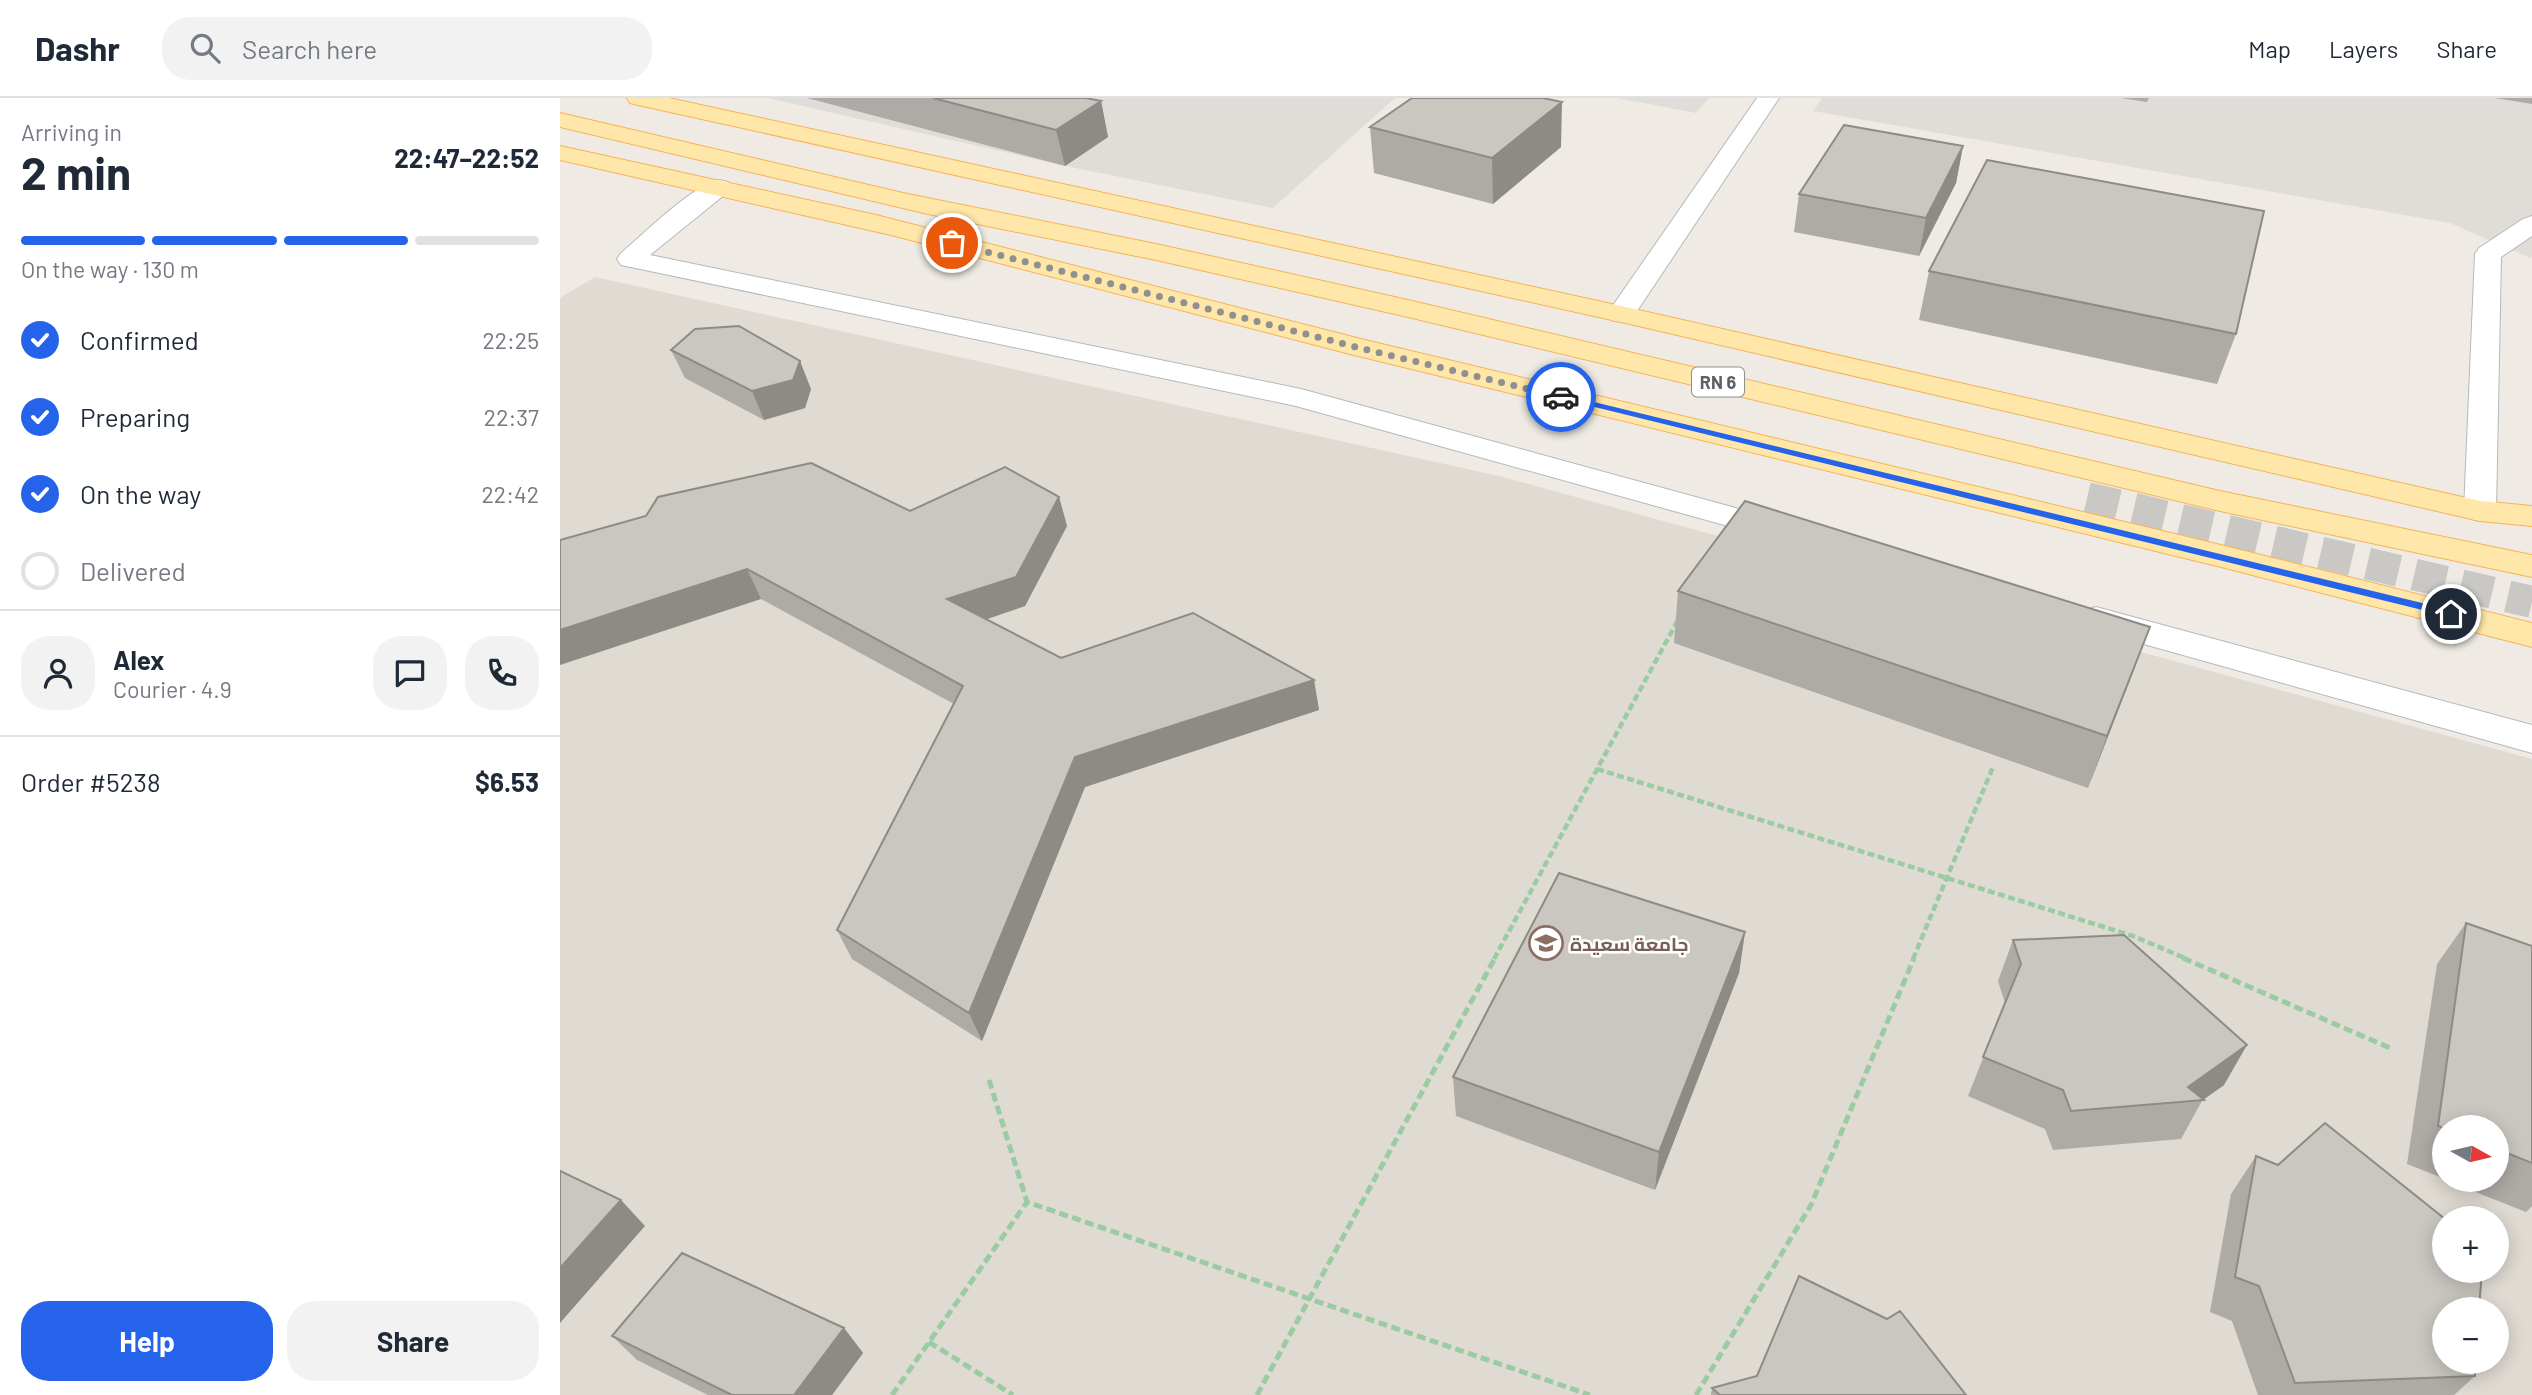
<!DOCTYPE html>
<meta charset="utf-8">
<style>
body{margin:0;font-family:Barlow,Cairo,sans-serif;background:#f2f2f3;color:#1f2937;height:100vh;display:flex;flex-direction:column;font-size:26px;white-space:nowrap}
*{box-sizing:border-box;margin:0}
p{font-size:23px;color:#747a83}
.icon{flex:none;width:38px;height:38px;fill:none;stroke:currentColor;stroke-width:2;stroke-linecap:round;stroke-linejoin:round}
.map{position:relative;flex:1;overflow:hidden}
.panel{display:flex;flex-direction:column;background:#fff;width:560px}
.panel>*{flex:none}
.needle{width:46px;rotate:98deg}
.controls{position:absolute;left:1872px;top:1017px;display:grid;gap:14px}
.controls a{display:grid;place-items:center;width:77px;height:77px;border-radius:50%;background:#fff;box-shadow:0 4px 18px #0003;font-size:35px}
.pin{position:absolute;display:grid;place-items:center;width:60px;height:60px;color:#fff;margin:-30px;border:4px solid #fff;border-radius:50%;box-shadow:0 2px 7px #0007}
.courier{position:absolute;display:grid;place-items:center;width:70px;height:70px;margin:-35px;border:5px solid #2563eb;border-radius:50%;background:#fff;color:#222;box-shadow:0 2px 9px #0007}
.summary em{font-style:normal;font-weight:700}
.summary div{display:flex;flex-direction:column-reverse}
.summary{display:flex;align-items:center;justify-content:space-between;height:119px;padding:0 21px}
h1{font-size:46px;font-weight:700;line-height:52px}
.bar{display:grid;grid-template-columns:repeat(4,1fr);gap:10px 7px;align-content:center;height:84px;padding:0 21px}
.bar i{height:9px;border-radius:5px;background:#e0e1e3}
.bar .current{background:#2563eb}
.bar p{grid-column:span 4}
.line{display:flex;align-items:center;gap:18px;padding:0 21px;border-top:2px solid #e0e1e3}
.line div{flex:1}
.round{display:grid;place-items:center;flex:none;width:74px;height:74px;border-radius:28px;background:#f2f2f3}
ol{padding:0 21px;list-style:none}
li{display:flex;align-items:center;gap:21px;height:77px}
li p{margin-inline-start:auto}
li .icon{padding:7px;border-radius:50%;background:#2563eb;color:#fff;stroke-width:4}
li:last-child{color:#747a83}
li i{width:38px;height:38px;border:4px solid #e0e1e3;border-radius:50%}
.cta{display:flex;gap:14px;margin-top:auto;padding:14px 21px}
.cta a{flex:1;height:80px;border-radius:28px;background:#2563eb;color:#fff;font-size:28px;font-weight:700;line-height:80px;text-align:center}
.cta a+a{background:#f2f2f3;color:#1f2937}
header{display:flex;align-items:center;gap:42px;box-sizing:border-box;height:98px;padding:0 35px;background:#fff;border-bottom:2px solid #e0e1e3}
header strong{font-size:33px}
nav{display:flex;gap:38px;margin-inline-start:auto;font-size:24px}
.search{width:490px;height:63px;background:#f2f2f3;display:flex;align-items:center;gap:18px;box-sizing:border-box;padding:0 24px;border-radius:28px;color:#747a83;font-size:26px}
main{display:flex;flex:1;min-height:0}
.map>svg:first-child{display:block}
</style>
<header>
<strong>Dashr</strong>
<div class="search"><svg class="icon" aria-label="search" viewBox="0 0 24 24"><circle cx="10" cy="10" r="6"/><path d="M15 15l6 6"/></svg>Search here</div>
<nav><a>Map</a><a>Layers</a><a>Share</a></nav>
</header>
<main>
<section class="panel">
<div class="summary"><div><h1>2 min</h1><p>Arriving in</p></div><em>22:47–22:52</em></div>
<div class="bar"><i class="current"></i><i class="current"></i><i class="current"></i><i></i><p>On the way · 130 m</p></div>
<ol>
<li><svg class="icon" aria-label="check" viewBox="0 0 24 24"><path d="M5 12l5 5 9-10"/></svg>Confirmed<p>22:25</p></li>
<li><svg class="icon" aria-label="check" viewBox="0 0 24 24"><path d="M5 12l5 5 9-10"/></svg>Preparing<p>22:37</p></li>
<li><svg class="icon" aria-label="check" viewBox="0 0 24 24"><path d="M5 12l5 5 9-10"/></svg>On the way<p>22:42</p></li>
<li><i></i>Delivered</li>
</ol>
<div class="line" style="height:126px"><a class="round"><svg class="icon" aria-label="person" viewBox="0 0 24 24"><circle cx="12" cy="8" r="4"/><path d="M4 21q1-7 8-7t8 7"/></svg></a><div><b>Alex</b><p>Courier · 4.9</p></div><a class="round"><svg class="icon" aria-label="chat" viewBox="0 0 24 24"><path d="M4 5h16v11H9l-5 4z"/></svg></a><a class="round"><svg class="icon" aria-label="phone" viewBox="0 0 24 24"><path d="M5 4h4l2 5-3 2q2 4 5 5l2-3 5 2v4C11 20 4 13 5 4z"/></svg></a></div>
<div class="line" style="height:91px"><div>Order #5238</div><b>$6.53</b></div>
<div class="cta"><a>Help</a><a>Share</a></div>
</section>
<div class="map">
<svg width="1972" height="1297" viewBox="0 0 1972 1297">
<rect width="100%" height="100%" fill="#efebe4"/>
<path fill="#e0ddd9" d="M208,0H835L713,110L505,68Z
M1057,0H1149L1136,15Z
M1262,0H1972V158L1970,160L1890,125L1253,13Z"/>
<path fill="#dfdad2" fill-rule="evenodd" d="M35,179L939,378L1972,661V1297H0V200ZM1885,1029H1937V1082H1885ZM1885,1120H1937V1172H1885ZM1885,1211H1937V1264H1885Z"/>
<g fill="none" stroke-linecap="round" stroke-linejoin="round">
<path stroke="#cac8c4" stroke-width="32" stroke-dasharray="32 16" stroke-linecap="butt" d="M1527,400L1972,504"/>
<g stroke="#b5b8bc" stroke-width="2">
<path id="minor" d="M1197,0H1219L1071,222L1061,224L1051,222L1047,216Z
M159,82L168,84L171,89L168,94L90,157L741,291L1234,426L1239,433L1234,440L1222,443L736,308L61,167L57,161L61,155C84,136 131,88 159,82Z
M1972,118V138L1941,159L1936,413L1932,420L1920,423L1908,420L1904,413L1915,156L1919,150L1963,121Z
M1536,509L1972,627V655L1523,529L1518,521L1523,513Z"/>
</g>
<g stroke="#f5b358" stroke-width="2">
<path id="major" d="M67,0H109L1061,208L1920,403L1972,408V428L1920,423L1061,224L78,7L70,5Z
M0,15L343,95L596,146L848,202L1660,393L1972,457V479L1660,413L848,219L596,162L368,116L0,29Z
M0,48L316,117L805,242L1665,448L1972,525V549L1665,470L790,256L331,137L0,62Z"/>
</g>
<path stroke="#9acba2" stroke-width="4.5" stroke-dasharray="7 3.5" stroke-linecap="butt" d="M1037,671L1573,838L1627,861
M934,861L1118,522
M1353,861L1433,669"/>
<path stroke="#9acba2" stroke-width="5" stroke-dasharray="9 4.5" stroke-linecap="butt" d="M1623,860L1830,950
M429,982L467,1104L1030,1297
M369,1244L453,1297
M332,1297L467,1104
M697,1297L935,860
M1136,1297L1251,1107L1354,860"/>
<use href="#minor" fill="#fff" fill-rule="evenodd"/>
<use href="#major" fill="#ffe6a9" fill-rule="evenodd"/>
</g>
<path fill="#aeaaa5" d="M247,0H526L541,3L548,39L505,68Z
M1561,0H1589L1587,4Z
M1935,0H1972V6Z
M810,29L1001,49L933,106L814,75Z
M1403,48L1396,85L1359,158L1234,134L1239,96Z
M1369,173L1676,236L1657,286L1359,222Z
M111,252L251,291L245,310L204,322L125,280Z
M499,399L507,428L465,508L426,521L501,560L754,582L759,612L525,689L422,943L292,861L277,832L394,606L201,501L0,442L350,413Z
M1118,493L1590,529L1528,690L1114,545Z
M1906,825L1972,848V1108L1966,1114L1885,1082H1937V1029H1885V1081L1847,1066L1877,866Z
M1185,834L1179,875L1095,1092L896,1018L893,979Z
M1453,842L1664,987L1643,1001L1621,1041L1493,1052L1485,1031L1408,998L1445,905L1438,883Z
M1696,1058L1915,1278L1894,1297H1698L1672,1223L1650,1214L1671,1096Z
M284,1230L303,1255L272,1297H148L77,1262L52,1238Z
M1152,1290L1406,1297H1151Z"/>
<path fill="#8d8b86" d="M541,3L548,39L505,68L496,32Z
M1002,4L1001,49L933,106L932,60Z
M1403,48L1396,85L1359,158L1366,120Z
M240,263L251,291L245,310L204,322L192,293Z
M499,399L507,428L465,508L398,531L387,501Z
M187,471L201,501L0,567V532Z
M1590,529L1570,582L1528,690L1547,638Z
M754,582L759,612L525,689L422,943L409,915L515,659Z
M1185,834L1179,875L1095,1092L1099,1054Z
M1687,947L1664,987L1643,1002L1628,989Z
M61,1102L85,1128L0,1225V1170Z
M284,1230L303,1255L272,1297H234Z"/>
<path fill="#cac6c0" stroke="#8d8b86" stroke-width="2" d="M373,0H526L541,3L496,32Z
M852,0H983L1002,4L932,60L810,29Z
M1284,27L1403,48L1366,120L1239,96Z
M1427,62L1704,113L1676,236L1369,173Z
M179,228L240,263L233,282L192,293L111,252L135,231Z
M251,365L350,413L445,369L499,399L456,479L387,501L501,560L633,515L754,582L515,659L409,915L277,832L403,588L187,471L0,532V442L86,418L98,399Z
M1185,403L1590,529L1547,638L1118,493Z
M999,775L1185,834L1099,1054L893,979Z
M1906,825L1972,848V1065L1937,1051V1029H1885V1031L1878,1028Z
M1564,837L1687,947L1628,989L1644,1002L1511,1013L1503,992L1423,959L1461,866L1453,842Z
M1765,1025L1885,1121V1172H1922L1919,1211H1885V1264H1916L1915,1278L1735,1285L1699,1188L1675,1179L1696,1058L1718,1067Z
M0,1073L61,1102L0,1170Z
M122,1155L284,1230L234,1297H172L52,1238Z
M1239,1178L1327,1221L1340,1213L1406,1297H1160L1152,1290L1197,1278Z"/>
<path fill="#2563eb" d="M1001,296L1891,512L1896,516L1891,519L998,300L997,299Z"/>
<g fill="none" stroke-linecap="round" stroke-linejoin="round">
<path stroke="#8f9191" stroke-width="7" stroke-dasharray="0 12.6" d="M392,145L800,250L1001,299"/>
</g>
<defs>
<g id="university-ring" transform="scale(1.75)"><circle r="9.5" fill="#fff" stroke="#8d6e63" stroke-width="1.5"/><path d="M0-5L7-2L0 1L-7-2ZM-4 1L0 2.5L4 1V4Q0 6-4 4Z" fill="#8d6e63"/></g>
</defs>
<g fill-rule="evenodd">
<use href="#university-ring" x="986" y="845"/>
</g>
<g text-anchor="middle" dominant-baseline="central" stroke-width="5" stroke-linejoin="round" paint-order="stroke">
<rect fill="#fff" stroke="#8d9093" stroke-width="2" x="1132" y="269.5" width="52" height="29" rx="5"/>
<g font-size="18" font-weight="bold" fill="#5c6165">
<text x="1158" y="284">RN 6</text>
</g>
<g font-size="19" font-weight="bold" fill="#785e54" stroke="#fff" text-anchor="start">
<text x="1010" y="845">جامعة سعيدة</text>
</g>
</g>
</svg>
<div class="controls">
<a><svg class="needle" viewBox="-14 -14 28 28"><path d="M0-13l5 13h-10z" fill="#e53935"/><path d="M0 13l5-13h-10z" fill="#747a83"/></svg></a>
<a>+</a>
<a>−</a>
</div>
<div class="pin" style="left:392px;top:145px;background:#ea580c"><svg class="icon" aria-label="bag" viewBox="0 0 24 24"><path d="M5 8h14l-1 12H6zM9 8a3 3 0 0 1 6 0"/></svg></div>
<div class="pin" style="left:1891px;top:516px;background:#1f2937"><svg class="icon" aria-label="home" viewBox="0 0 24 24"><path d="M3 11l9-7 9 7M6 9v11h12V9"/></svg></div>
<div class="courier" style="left:1001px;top:299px"><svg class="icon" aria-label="car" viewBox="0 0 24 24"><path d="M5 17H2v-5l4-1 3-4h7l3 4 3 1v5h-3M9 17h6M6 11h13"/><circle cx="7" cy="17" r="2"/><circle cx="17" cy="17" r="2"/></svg></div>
</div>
</main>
